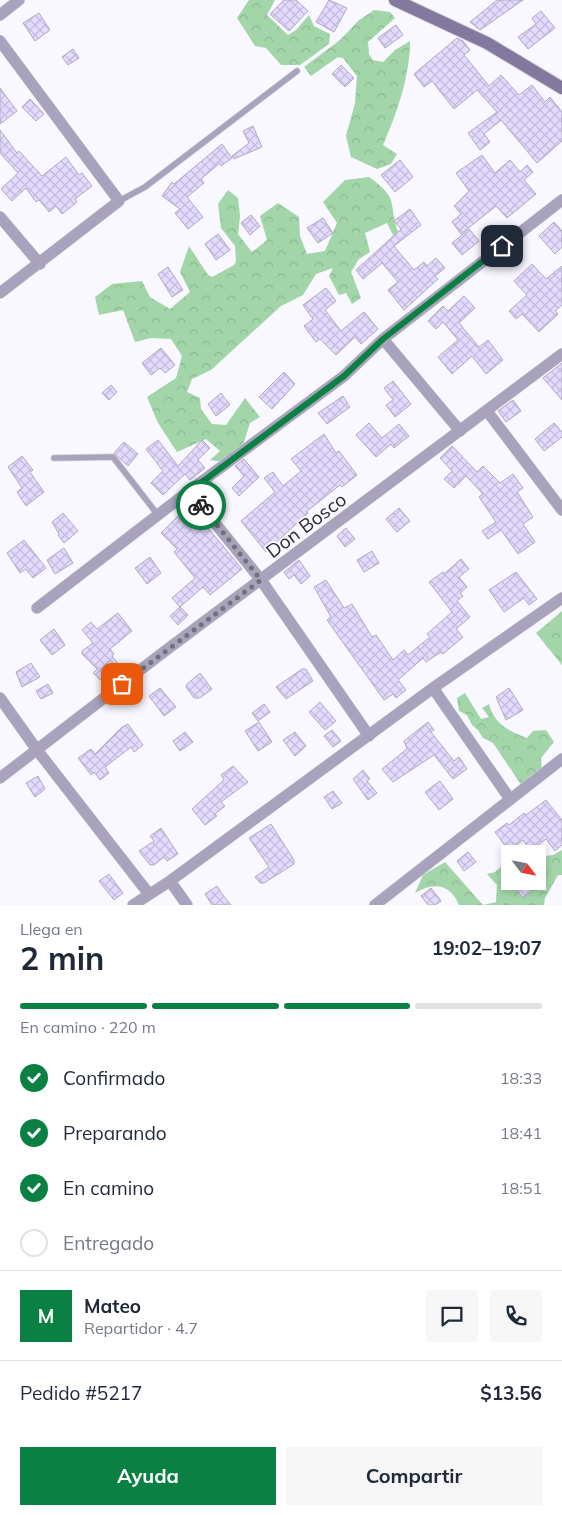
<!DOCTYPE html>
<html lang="es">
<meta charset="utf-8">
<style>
body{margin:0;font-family:Mulish,sans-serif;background:#f6f6f7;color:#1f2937;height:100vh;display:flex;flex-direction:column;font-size:19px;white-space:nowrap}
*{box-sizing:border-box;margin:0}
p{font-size:16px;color:#747a83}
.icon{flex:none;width:28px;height:28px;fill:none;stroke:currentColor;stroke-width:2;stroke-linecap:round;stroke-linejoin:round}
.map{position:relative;height:905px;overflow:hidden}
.sheet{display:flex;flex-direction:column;background:#fff;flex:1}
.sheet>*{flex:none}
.needle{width:32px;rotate:122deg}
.tools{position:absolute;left:501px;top:845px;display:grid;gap:10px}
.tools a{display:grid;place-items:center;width:45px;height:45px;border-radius:0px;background:#fff;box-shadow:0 2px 8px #0003;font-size:25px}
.pin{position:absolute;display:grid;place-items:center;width:42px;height:42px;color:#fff;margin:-21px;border-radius:10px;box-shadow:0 2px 8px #0006}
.courier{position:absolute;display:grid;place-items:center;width:50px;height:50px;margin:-25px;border:4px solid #0b8043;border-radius:50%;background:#fff;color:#222;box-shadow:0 1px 6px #0007}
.headline em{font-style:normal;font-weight:700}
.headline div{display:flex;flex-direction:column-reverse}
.headline{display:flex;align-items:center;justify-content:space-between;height:85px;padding:0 20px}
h1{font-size:32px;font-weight:700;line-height:38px}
.bar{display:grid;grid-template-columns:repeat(4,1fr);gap:8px 5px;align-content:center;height:60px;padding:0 20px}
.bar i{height:6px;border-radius:4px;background:#e0e1e3}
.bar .current{background:#0b8043}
.bar p{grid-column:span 4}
.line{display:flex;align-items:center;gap:12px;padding:0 20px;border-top:1px solid #e0e1e3}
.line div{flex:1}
.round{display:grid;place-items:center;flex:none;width:52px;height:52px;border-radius:0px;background:#f6f6f7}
ol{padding:0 20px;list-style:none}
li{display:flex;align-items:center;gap:15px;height:55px}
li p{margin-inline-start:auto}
li .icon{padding:5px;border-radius:50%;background:#0b8043;color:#fff;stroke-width:4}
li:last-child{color:#747a83}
li i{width:28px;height:28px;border:2px solid #e0e1e3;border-radius:50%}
.primary-button{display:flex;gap:10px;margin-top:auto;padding:10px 20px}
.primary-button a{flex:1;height:58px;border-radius:0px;background:#0b8043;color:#fff;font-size:20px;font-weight:700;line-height:58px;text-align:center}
.primary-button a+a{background:#f6f6f7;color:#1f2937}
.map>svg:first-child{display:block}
</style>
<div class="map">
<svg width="562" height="905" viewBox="0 0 562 905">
<defs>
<pattern id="forest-crowns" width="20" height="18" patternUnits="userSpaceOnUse" patternTransform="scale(1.25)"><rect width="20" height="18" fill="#a2d6a8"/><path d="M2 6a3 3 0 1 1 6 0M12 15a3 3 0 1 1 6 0" fill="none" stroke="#8cb891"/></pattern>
<pattern id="building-cross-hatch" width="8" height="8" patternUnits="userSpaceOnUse" patternTransform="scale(1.25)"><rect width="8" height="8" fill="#e4daff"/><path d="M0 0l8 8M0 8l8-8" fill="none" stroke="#c4bbdb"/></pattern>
</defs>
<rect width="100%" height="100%" fill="#f9f7ff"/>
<path fill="url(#forest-crowns)" d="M249,0H275L267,15L288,35L296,30L309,15L314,26L330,34L329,44L300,65H281L266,48L255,46L237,18Z
M374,10L390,12L395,18L368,42L369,54L373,60L383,62L395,50L410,41C410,76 397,113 383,145L397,154L391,164L377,169L351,157L346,136L355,103L357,76L343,58L338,57L311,76L304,67L340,40L358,21Z
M369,177C401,200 387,202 399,234L394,237L387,223L365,233L370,252L359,259L351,272L361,298L352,304L346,293L339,295L329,276L333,268L316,274L303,295L281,306L211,370L192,379L187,392L200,398L201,409L212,424L226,425L245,398L260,417L250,423L244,442L223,462L210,460L220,451L206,439L177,452L158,423L147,397L176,378L182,356L171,339L151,338L135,342L123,310L99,315L95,297L112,284L142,281L150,297L170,309L190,292L180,272L189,246L208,275L212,277L234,265L236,261L235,246L221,228L218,204L228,190L238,198L240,216L238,234L252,252L267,240L260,216L278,203L299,217L300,236L307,254L325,251L337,223L323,202L345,180Z
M562,611V665L536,633Z
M465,693L481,719L489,717L482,708L489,704C494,724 509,731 527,738L533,731L546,730L554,742L541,758L542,772L527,788L520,783L493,743L483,738L478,730L472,725L467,715L459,711L457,698Z
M562,850V875H558L545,898L544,905H459C450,883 433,882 415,893L423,875L445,862L483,905L496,902L497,885L487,874L495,872L510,858V881H538V857L553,855Z"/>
<path fill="url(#building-cross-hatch)" stroke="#b0abbd" d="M284,0H296L308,11L289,31L270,14Z
M329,0L347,8L334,32L316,22Z
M497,0H523L480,30L470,22Z
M541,11L555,28L528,49L518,37L536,24L532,18Z
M39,13L50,30L35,41L23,23Z
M396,25L403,35L385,48L378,38Z
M457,38L463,41L470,50L464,55L489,86L501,75L519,95L532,85L545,102L550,97L562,112V141L537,163L501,120L484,134L490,142L480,150L468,133L497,112L477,90L454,109L432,81L424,87L414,74Z
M73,49L79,58L68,65L62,57Z
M341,65L354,78L345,87L332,74Z
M0,88L17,111L0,124Z
M30,99L44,114L36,121L22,107Z
M253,126L262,147L234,159L232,156L249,143L243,131Z
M0,130L17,153L19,151L42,176L66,157L79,175L82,173L92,186L75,199L77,202L62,214L56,206L49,212L39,200L36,202L26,188L12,201L1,189L18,173L0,153Z
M222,144L232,158L221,166L220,163L201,179L204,183L187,197L203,217L188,229L175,213L180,209L162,196L172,182L174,184Z
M482,155L495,173L510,160L520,172L527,165L533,172L524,180L536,194L507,218L496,206L461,234L452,222L461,214L454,206L469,191L456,173Z
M400,160L413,177L395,192L381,175Z
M410,209L421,225L394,246L414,270L424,262L427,266L436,258L445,268L435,276L438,279L404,310L388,290L398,282L382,263L363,279L356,270L401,229L394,221Z
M251,215L260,226L250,235L241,223Z
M323,218L333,233L318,243L307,228Z
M554,222L562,231V247L555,254L539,236Z
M469,229L479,241L462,255L452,243Z
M218,234L230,250L216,260L205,244Z
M532,264L546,279L562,266V305L555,311L558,314L539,332L522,314L516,319L509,311L527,295L514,281Z
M168,267L183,290L172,297L158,274Z
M326,288L336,301L325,310L341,331L364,312L378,329L361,344L355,337L336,355L320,339L316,342L304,326L313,319L303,305Z
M464,296L475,308L459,323L479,347L488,340L503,360L486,374L472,356L452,374L438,357L458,340L443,322L436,329L428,321L443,306L448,311Z
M161,348L175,365L165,373L160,368L151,375L142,363Z
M562,363V400L543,378Z
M284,372L295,384L272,409L259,397Z
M393,381L411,404L395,417L386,405L393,400L384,388Z
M111,385L117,392L109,400L102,393Z
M221,393L230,405L216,416L208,404Z
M343,396L350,407L327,424L318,413Z
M513,400L521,411L506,422L498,411Z
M369,423L382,438L399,424L409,436L394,448L391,444L376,457L356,435Z
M554,423L562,432V437L544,451L535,439Z
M324,434L336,453L339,451L357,475L342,487L340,485L306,512L308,513L266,552L241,521L275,492L264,478L273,472L283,486L301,471L291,459Z
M158,440L178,466L202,440L210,448L198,460L205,468L190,480L185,474L163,495L151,483L163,471L146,449Z
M124,442L138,454L128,466L114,453Z
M452,446L477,472L483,466L500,483L513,474L523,488L517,492L533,517L523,524L535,542L518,554L501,530L488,539L482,531L496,522L479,497L483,494L466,476L454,488L444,479L452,471L440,458Z
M22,456L33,470L30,472L44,492L26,506L17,492L22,488L8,467Z
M244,459L259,477L239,496L232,488L244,476L235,466Z
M399,508L410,521L397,532L386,519Z
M194,511L242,569L210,595L203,587L180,607L172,598L195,578L174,552L177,549L161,533L181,513L186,519Z
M63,513L78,531L64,543L58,535L59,534L52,522Z
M346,528L355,539L345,547L337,536Z
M24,540L46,568L33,578L26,569L20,573L7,553Z
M64,548L73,563L55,574L47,560Z
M372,551L379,563L364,572L357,560Z
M150,557L161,573L147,584L135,568Z
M461,559L469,569L459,577L467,587L460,593L463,596L457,601L470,617L456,629L463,637L443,654L441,652L426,662L423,658L398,680L406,690L396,698L393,694L384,700L327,620L331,617L314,587L326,580L344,608L352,604L372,637L376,635L393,660L404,650L408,655L430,637L427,634L452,612L429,582L443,572L444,574Z
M299,560L310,576L301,584L294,575L289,579L284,572Z
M516,572L537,599L529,605L524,598L504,612L489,590Z
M180,607L188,615L178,625L170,616Z
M118,613L132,631L110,649L114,654L112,656L122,669L104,683L93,673L97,669L82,654V651L93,643L82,630L91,622L97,629Z
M54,629L65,645L52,655L40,640Z
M31,663L40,677L22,687L16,672Z
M302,669H306L313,681L286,699L276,687Z
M200,673L212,689L200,698H194L186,687L187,684Z
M48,684L53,693L41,699L36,691Z
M160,688L176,707L164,716L149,696Z
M509,688L523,710L506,720L496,697Z
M320,702L336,721L325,730L309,712Z
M264,704L270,712L258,721L252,713Z
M259,722L272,742L258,751L245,731Z
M428,722L434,730L431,732L454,761L459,757L467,769L453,779L434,755L393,782L382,769L407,749L404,741Z
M128,724L143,745L134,752L131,747L105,767L109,773L100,780L94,772L91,775L78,758L91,749L95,754L122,727Z
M332,730L341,741L333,747L324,736Z
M185,732L193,742L180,751L173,741Z
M295,732L306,746L295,756L283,740Z
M233,766L248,782L221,802L225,806L215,814L217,816L205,825L192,809L224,780L221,775Z
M363,770L370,779L367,781L377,793L368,800L353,779Z
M38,776L45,789L35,797L26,783Z
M440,781L453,799L439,810L425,792Z
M333,791L342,803L332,809L324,797Z
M546,800L562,820V845L555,851L546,839L531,851L523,840L509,851L495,832L507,823L509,825L524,813L526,815Z
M271,824L294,860V864L264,883H260L255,877L269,867L249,838Z
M161,828L178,854L167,861L164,857L154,865H150L139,851L154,841L150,836Z
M468,852L476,862L464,871L457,861Z
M109,874L123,893L114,900L99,881Z
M510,881H544L523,898Z
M217,886L222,894L231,905H212L205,894Z
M431,888L441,901L435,905H428L421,896Z"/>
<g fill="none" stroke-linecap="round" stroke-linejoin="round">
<g stroke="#d4d2da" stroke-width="7">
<path id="lane" d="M119,201L145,187L297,71
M54,458L113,457L158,515"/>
</g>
<g stroke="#d4d2da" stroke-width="12">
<path id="street" d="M0,15L19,0
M0,41L119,201L0,293
M0,217L40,264
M383,339L460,431
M487,411L562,510
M37,608L189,491
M433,688L510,799
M0,698L37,750L149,894
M369,736L261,580L189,491L344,376L383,339L562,200
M0,778L165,651L562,354
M170,881L187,905
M133,905L170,881L433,688L562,598
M375,905L562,759"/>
</g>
<g stroke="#d4d2da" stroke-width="14">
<path id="secondary" d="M395,0L487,43L562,88"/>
</g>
<use href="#lane" stroke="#a9a2bc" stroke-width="5.5"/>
<use href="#street" stroke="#a9a2bc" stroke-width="11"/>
<use href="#secondary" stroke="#83799e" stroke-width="12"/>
</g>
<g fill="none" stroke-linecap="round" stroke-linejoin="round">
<path stroke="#727178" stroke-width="5" stroke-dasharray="0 9" d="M122,684L261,580L201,505"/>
<path stroke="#0b8043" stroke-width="6" d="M201,505L190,491L344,376L383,339L502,246"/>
</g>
<g text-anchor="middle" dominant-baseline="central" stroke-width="4" stroke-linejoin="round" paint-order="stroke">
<g font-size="19" fill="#2a2930" stroke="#f9f7ff">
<text transform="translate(306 525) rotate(-37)">Don Bosco</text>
</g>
</g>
</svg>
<div class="tools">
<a><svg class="needle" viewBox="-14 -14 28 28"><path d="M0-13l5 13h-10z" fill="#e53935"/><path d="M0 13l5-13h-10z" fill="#747a83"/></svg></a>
</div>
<div class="pin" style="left:122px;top:684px;background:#ea580c"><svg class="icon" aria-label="bag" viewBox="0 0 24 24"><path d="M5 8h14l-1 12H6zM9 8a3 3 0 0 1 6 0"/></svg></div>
<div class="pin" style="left:502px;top:246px;background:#1f2937"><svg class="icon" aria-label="home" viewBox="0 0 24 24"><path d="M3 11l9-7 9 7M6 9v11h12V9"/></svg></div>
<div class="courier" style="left:201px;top:505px"><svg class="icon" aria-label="bike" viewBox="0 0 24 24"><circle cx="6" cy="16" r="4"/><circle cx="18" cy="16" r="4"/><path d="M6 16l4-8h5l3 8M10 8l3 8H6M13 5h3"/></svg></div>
</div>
<section class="sheet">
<div class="headline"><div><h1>2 min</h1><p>Llega en</p></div><em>19:02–19:07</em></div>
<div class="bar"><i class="current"></i><i class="current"></i><i class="current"></i><i></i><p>En camino · 220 m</p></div>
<ol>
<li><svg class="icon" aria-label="check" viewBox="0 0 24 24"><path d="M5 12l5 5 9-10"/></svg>Confirmado<p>18:33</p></li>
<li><svg class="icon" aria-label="check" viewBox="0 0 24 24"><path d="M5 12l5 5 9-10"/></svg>Preparando<p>18:41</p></li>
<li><svg class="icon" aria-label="check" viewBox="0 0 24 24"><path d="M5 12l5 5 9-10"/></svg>En camino<p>18:51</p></li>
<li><i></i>Entregado</li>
</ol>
<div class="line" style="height:90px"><b class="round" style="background:#0b8043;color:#fff">M</b><div><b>Mateo</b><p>Repartidor · 4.7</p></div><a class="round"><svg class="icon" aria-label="chat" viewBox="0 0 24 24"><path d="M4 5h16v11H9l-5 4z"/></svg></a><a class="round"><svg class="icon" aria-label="phone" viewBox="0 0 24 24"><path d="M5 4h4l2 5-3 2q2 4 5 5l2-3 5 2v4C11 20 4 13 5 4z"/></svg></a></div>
<div class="line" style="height:65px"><div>Pedido #5217</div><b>$13.56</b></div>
<div class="primary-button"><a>Ayuda</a><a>Compartir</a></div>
</section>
